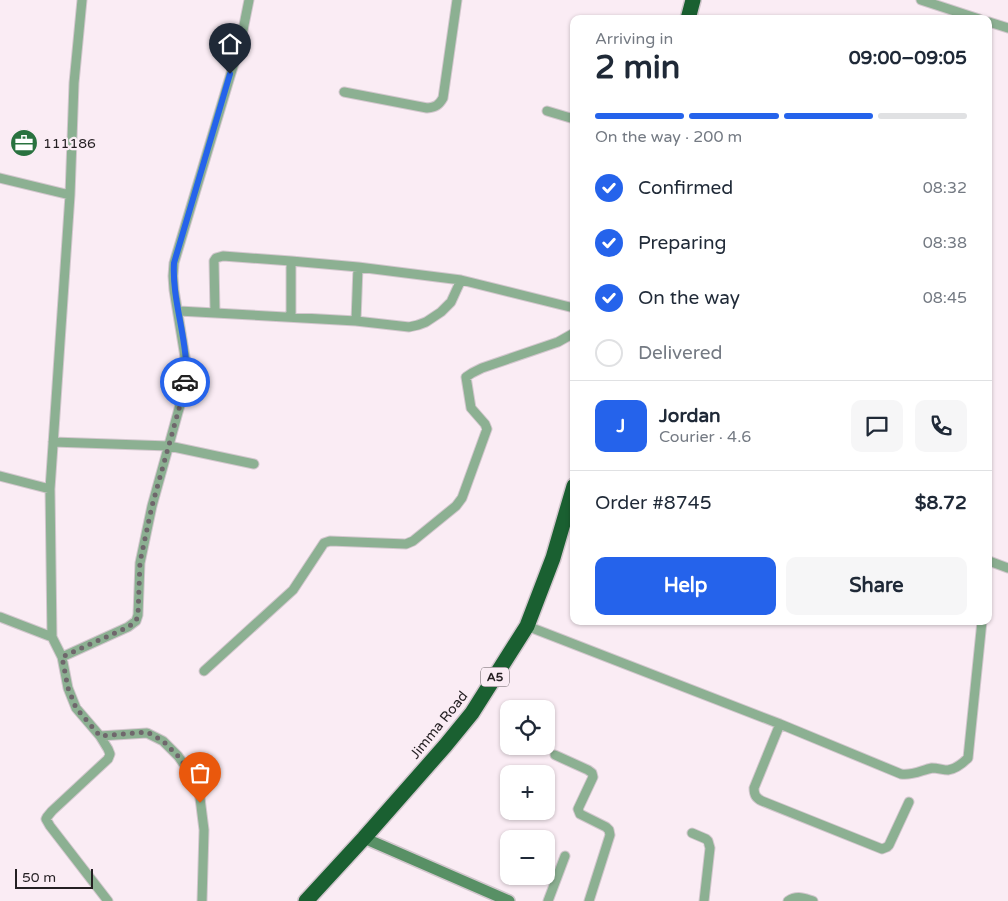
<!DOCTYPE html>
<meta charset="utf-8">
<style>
body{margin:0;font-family:"Varela Round",sans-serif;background:#f6f6f7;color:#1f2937;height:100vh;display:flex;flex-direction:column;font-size:19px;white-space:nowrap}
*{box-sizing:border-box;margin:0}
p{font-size:16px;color:#747a83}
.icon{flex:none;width:28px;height:28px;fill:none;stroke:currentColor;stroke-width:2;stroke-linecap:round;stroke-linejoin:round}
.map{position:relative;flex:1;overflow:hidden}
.details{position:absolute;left:570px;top:15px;width:422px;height:610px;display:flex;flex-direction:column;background:#fff;border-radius:10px;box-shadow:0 1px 4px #0004}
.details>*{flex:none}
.fabs{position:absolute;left:500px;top:700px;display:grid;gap:10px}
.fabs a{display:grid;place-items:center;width:55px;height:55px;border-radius:10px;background:#fff;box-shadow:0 1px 4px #0004;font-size:25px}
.scale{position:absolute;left:15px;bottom:12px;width:78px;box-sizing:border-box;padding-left:5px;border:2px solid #241f22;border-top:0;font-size:14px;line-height:18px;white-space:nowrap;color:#241f22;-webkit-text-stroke:4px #faecf4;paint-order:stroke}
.pin{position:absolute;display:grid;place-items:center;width:42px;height:42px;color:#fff;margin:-51px -21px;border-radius:50% 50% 50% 0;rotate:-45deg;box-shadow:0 0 5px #0007}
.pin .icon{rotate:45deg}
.courier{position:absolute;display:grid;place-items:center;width:50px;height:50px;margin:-25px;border:4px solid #2563eb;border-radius:50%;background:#fff;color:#222;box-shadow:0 1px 6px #0007}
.summary em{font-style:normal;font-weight:700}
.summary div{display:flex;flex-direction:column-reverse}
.summary{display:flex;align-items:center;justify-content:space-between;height:85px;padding:0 25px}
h1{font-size:32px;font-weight:700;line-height:38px}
.bar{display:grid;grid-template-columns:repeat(4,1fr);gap:8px 5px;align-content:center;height:60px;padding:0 25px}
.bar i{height:6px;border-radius:4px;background:#e0e1e3}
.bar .active{background:#2563eb}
.bar p{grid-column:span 4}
.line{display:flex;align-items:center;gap:12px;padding:0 25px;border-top:1px solid #e0e1e3}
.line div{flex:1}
.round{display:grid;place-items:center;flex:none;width:52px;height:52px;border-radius:10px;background:#f6f6f7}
ol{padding:0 25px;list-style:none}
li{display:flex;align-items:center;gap:15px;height:55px}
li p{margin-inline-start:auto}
li .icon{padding:5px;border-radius:50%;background:#2563eb;color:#fff;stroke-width:4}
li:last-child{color:#747a83}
li i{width:28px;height:28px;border:2px solid #e0e1e3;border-radius:50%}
.cta{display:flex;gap:10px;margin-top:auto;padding:10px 25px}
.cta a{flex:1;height:58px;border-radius:10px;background:#2563eb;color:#fff;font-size:20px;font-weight:700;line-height:58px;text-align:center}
.cta a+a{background:#f6f6f7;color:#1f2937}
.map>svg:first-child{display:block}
</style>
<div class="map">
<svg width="1008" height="901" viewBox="0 0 1008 901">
<rect width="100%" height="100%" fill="#faecf4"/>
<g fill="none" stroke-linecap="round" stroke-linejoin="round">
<g stroke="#d3c7ce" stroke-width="11">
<path id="street" d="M82,0L74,83L70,195L50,489L52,637L62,657L68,688L76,708L100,736L108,749L110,754L108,759L52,811L47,817L46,819L50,826L108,901
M921,0L979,19
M989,22L1008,28
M344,92L427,108C436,107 439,105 443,98L457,0
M547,111L574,119
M0,178L70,195
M179,311L356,321L409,327L418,325L426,322L441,312L451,302L461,280
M215,313L214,261L216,258L223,256L291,261L358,267L461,280L574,308
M291,317V261
M356,321L358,267
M53,442L169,446L254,464
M0,476L50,489
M989,561L1008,568
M0,617L52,637
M527,626L780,724L754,788C754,795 756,798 762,801L882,849L887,847L889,845L909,802
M62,657L128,627L136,621L138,615L140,563L152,506L185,387L186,363L174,290L173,276L174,263L241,40L249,0
M204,671L293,590L324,543L330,541L406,544L413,541L456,506L462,498L487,429L485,424L471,408L466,377L472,373L482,368L558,342L574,333
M780,724L901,774C912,776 922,770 932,768C938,768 943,770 948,770C956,769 963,763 968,758L982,621
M100,736L147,733L163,741L178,756L190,773L199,790L204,830L202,901
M555,755L588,770L592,773L593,777L578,809L580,814L606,827L609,830L610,835L589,901
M692,833L706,839L708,841L710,848L704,901
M548,901L565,856
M788,901C797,895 803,898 813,901"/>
</g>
<g stroke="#d3c7ce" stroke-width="14">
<path id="secondary" d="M364,838L509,901"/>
</g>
<g stroke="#d3c7ce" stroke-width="18">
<path id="highway" d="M688,19L693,0
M306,901L364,838L445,746L472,713L527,626L553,558L574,486"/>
</g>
<use href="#street" stroke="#8cb092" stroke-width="9"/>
<use href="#secondary" stroke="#589065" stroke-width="11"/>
<use href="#highway" stroke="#1a6031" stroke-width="15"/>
</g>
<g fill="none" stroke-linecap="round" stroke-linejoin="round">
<path stroke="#6f676c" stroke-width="5" stroke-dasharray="0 9" d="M185,382V387L152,506L140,562L138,615L136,621L128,627L62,657L68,688L76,708L100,736L147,732L163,741L178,756L190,773L199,790L200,803"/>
<path stroke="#2563eb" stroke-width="6" d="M185,382C186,375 187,368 186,362C184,329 172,296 174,263L230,74"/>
</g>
<defs>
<g id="office-disc" transform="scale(1.4375)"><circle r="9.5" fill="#29723f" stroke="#faecf4"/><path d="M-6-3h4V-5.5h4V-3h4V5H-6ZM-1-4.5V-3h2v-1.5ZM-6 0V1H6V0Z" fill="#fff"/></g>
</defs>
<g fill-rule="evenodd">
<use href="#office-disc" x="24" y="143"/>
</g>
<g text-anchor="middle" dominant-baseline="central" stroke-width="4.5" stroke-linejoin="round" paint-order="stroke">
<rect fill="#faecf4" stroke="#645c61" stroke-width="1" x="481" y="667.5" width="28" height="19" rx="4"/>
<g font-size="12" font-weight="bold" fill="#241f22">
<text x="495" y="677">A5</text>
</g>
<g font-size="14" fill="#241f22" stroke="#faecf4" text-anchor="start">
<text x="43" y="143">111186</text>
</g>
<g font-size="14" fill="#241f22" stroke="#faecf4">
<text transform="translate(439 725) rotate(-51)">Jimma Road</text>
</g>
</g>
</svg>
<div class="fabs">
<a><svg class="icon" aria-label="locate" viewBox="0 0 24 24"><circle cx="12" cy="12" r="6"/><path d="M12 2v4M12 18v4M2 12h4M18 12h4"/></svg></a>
<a>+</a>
<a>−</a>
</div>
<div class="scale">50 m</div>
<div class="pin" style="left:200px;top:803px;background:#ea580c"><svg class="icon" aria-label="bag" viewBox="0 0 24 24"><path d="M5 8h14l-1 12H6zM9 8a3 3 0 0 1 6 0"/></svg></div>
<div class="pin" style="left:230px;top:74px;background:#1f2937"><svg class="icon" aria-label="home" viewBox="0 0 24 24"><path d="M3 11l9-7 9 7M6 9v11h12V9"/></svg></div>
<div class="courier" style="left:185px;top:382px"><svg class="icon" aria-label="car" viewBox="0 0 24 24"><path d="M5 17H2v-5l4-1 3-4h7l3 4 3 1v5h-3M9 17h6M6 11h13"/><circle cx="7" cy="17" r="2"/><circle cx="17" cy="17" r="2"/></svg></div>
<section class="details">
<div class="summary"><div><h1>2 min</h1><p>Arriving in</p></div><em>09:00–09:05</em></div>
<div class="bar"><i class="active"></i><i class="active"></i><i class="active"></i><i></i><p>On the way · 200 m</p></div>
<ol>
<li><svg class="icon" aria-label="check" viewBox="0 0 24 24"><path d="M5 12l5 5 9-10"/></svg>Confirmed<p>08:32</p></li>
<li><svg class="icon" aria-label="check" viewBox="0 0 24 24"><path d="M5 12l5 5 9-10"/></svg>Preparing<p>08:38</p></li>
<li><svg class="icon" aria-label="check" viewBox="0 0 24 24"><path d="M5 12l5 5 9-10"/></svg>On the way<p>08:45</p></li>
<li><i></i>Delivered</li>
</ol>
<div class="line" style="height:90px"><b class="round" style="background:#2563eb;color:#fff">J</b><div><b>Jordan</b><p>Courier · 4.6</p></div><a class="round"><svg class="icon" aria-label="chat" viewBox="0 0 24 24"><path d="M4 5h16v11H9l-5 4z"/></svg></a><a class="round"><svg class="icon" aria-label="phone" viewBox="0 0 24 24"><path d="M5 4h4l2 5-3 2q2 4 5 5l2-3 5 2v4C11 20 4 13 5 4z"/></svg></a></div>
<div class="line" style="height:65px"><div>Order #8745</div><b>$8.72</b></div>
<div class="cta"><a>Help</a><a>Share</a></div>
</section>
</div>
